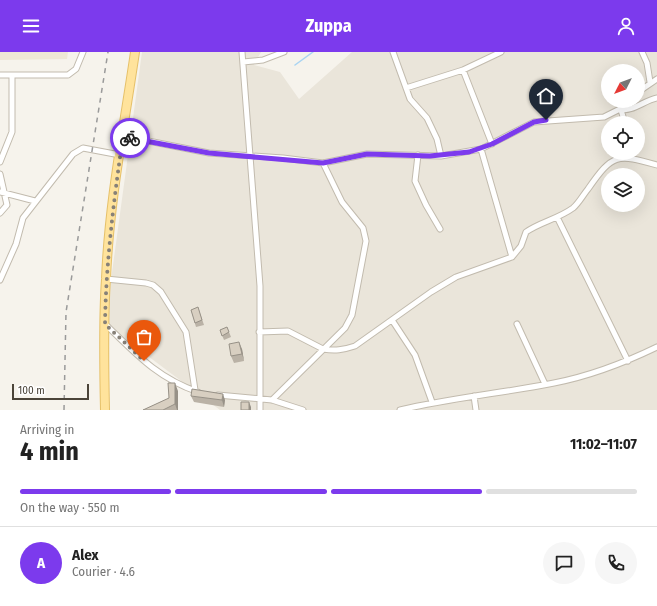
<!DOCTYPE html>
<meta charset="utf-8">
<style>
body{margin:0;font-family:"Fira Sans Condensed",sans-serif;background:#f6f6f6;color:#222;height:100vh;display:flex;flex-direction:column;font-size:15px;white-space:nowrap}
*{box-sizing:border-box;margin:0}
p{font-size:13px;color:#767676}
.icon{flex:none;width:22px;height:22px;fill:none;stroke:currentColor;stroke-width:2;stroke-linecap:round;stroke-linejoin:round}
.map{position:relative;height:358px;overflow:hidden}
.panel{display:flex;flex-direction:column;background:#fff;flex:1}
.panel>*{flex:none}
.needle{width:26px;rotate:228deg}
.controls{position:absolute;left:601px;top:12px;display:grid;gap:8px}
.controls a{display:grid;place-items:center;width:44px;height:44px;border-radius:50%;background:#fff;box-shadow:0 4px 16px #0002;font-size:20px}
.scale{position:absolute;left:12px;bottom:10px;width:77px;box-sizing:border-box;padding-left:4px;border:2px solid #4b4439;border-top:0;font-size:11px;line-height:14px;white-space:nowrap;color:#4b4439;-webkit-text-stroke:3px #fff;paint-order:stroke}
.pin{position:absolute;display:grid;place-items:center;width:34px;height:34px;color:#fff;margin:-41px -17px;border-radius:50% 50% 50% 0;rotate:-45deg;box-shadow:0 0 4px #0007}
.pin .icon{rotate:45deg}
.courier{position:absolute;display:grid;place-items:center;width:40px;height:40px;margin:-20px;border:3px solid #7c3aed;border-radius:50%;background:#fff;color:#222;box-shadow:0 1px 5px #0007}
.head em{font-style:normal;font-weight:700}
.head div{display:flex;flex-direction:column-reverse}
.head{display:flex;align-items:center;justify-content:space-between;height:68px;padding:0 20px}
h1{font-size:26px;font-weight:700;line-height:30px}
.bar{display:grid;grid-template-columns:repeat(4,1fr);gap:6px 4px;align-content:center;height:48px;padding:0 20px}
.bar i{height:5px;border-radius:3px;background:#e0e0e0}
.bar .on{background:#7c3aed}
.bar p{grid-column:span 4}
.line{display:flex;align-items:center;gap:10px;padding:0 20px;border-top:1px solid #e0e0e0}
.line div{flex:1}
.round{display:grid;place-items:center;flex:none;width:42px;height:42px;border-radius:21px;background:#f6f6f6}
header{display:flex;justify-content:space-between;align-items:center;height:52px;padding:0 20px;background:#7c3aed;color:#fff;font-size:18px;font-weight:700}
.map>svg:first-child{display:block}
</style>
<header><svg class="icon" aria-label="menu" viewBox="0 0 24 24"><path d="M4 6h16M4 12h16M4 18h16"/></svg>Zuppa<svg class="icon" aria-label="person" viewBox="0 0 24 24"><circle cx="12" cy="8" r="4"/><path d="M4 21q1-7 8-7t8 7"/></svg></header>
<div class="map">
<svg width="657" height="358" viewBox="0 0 657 358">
<rect width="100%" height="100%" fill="#f6f3ec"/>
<path fill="#eae5da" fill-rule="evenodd" d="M142,0H261L254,13L280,20L299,47L352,0H657V358H220L105,272ZM608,19H638V49H608ZM608,71H638V101H608ZM608,123H638V153H608Z"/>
<path fill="#efe8d6" d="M0,0H68L67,7L0,8Z"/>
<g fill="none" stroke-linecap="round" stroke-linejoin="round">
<path stroke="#a9d4f2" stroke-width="1.5" d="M295,13L313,0"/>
<g stroke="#c2bbae" stroke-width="7">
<path id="minor" d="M242,0L260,234V358
M393,0L410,47L427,66L437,87L441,104
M642,0L647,11L650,30
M243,10L263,8L284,0
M463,18L492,92
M0,23H68L76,17L83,0
M406,36L463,18L501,0
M638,40L657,27
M620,57C631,61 645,48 657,46
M621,58L625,71
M123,84L209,101L283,106L323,111L367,102L441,104L481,97L534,70L604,65L620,57L628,49
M481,97L512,205
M418,103L415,129L426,153L440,177
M0,110L12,80V23
M0,122L7,153L0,161
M0,140L35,149
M557,165L628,309
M106,227L146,231L153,233L161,240L186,280L195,338
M0,228L16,192L23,166L73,102L83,96L120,103
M392,268L415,303L432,350
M105,272C135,301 157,326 198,340
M517,272L545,332
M259,280L288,279L323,297C335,299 343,298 355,294L431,240L456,225L512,205L521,194L526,180C540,170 558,167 573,156C579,151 583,143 588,137C613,101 617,102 657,113
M218,343L272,348L303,358
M474,344L476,358
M272,348L345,276L352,263L366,189L363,176L342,150L323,111
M400,358C451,346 503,341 554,331C590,324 624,311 657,295"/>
</g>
<g stroke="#e6c16a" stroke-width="10">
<path id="primary" d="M105,358C104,314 103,270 106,227C109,151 124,75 135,0"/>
</g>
<use href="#minor" stroke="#fff" stroke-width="5"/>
<use href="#primary" stroke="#ffe39c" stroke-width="8"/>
<path stroke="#9a9a9a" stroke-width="1.5" stroke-dasharray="5 5" stroke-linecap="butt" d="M64,358L66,260L108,0"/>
</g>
<path fill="#bab2a6" d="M198,255L204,273L196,275L191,258Z
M227,275L231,285L224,288L220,278Z
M242,297L244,309L234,311L231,304Z
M178,339V358H143L169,346Z
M191,344L225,348L224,355L194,350Z"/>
<path fill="#979187" d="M239,290L242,297L244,309L242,302Z
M175,331L178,339V358H177L175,352Z
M223,342L225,348L224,355L222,348Z
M249,350L251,355V358H249Z"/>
<path fill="#d8cfc1" stroke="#979187" d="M198,255L202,268L195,271L191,258Z
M227,275L229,280L222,284L220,278Z
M239,290L242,302L231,304L229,292Z
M168,331H175V352L163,358H143L169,346Z
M192,337L223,342L222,348L191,344Z
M241,350H249V358H241Z"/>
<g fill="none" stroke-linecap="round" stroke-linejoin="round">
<path stroke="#878178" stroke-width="4" stroke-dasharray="0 7.2" d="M130,86L123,84C114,147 106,209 105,272L144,309"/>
<path stroke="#7c3aed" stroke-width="5" d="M130,86L209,101L323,111L367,102L430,104L469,100L492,92L534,70L546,68"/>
</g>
</svg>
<div class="controls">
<a><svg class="needle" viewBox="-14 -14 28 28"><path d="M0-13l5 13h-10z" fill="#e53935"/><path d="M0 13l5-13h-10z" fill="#767676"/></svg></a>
<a><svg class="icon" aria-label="locate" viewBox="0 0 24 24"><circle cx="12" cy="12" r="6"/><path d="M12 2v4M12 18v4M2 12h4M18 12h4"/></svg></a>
<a><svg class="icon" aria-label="layers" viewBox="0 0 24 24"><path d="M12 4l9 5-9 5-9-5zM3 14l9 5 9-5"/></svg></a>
</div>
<div class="scale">100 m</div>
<div class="pin" style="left:144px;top:309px;background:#ea580c"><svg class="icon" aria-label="bag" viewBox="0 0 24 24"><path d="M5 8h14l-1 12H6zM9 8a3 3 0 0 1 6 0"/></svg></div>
<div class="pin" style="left:546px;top:68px;background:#1f2937"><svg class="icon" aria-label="home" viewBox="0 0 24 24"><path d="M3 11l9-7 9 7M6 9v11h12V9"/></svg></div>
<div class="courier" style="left:130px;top:86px"><svg class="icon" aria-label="bike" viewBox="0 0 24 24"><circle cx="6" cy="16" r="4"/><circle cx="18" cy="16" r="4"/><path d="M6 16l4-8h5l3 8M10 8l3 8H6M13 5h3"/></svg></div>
</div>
<section class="panel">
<div class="head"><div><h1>4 min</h1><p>Arriving in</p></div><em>11:02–11:07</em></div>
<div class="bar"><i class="on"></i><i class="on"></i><i class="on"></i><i></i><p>On the way · 550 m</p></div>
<div class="line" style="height:72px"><b class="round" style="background:#7c3aed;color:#fff">A</b><div><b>Alex</b><p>Courier · 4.6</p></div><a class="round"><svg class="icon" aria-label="chat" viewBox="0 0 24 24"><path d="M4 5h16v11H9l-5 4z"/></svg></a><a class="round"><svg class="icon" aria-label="phone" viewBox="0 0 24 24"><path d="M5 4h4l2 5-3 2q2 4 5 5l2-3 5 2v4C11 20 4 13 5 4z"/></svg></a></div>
</section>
